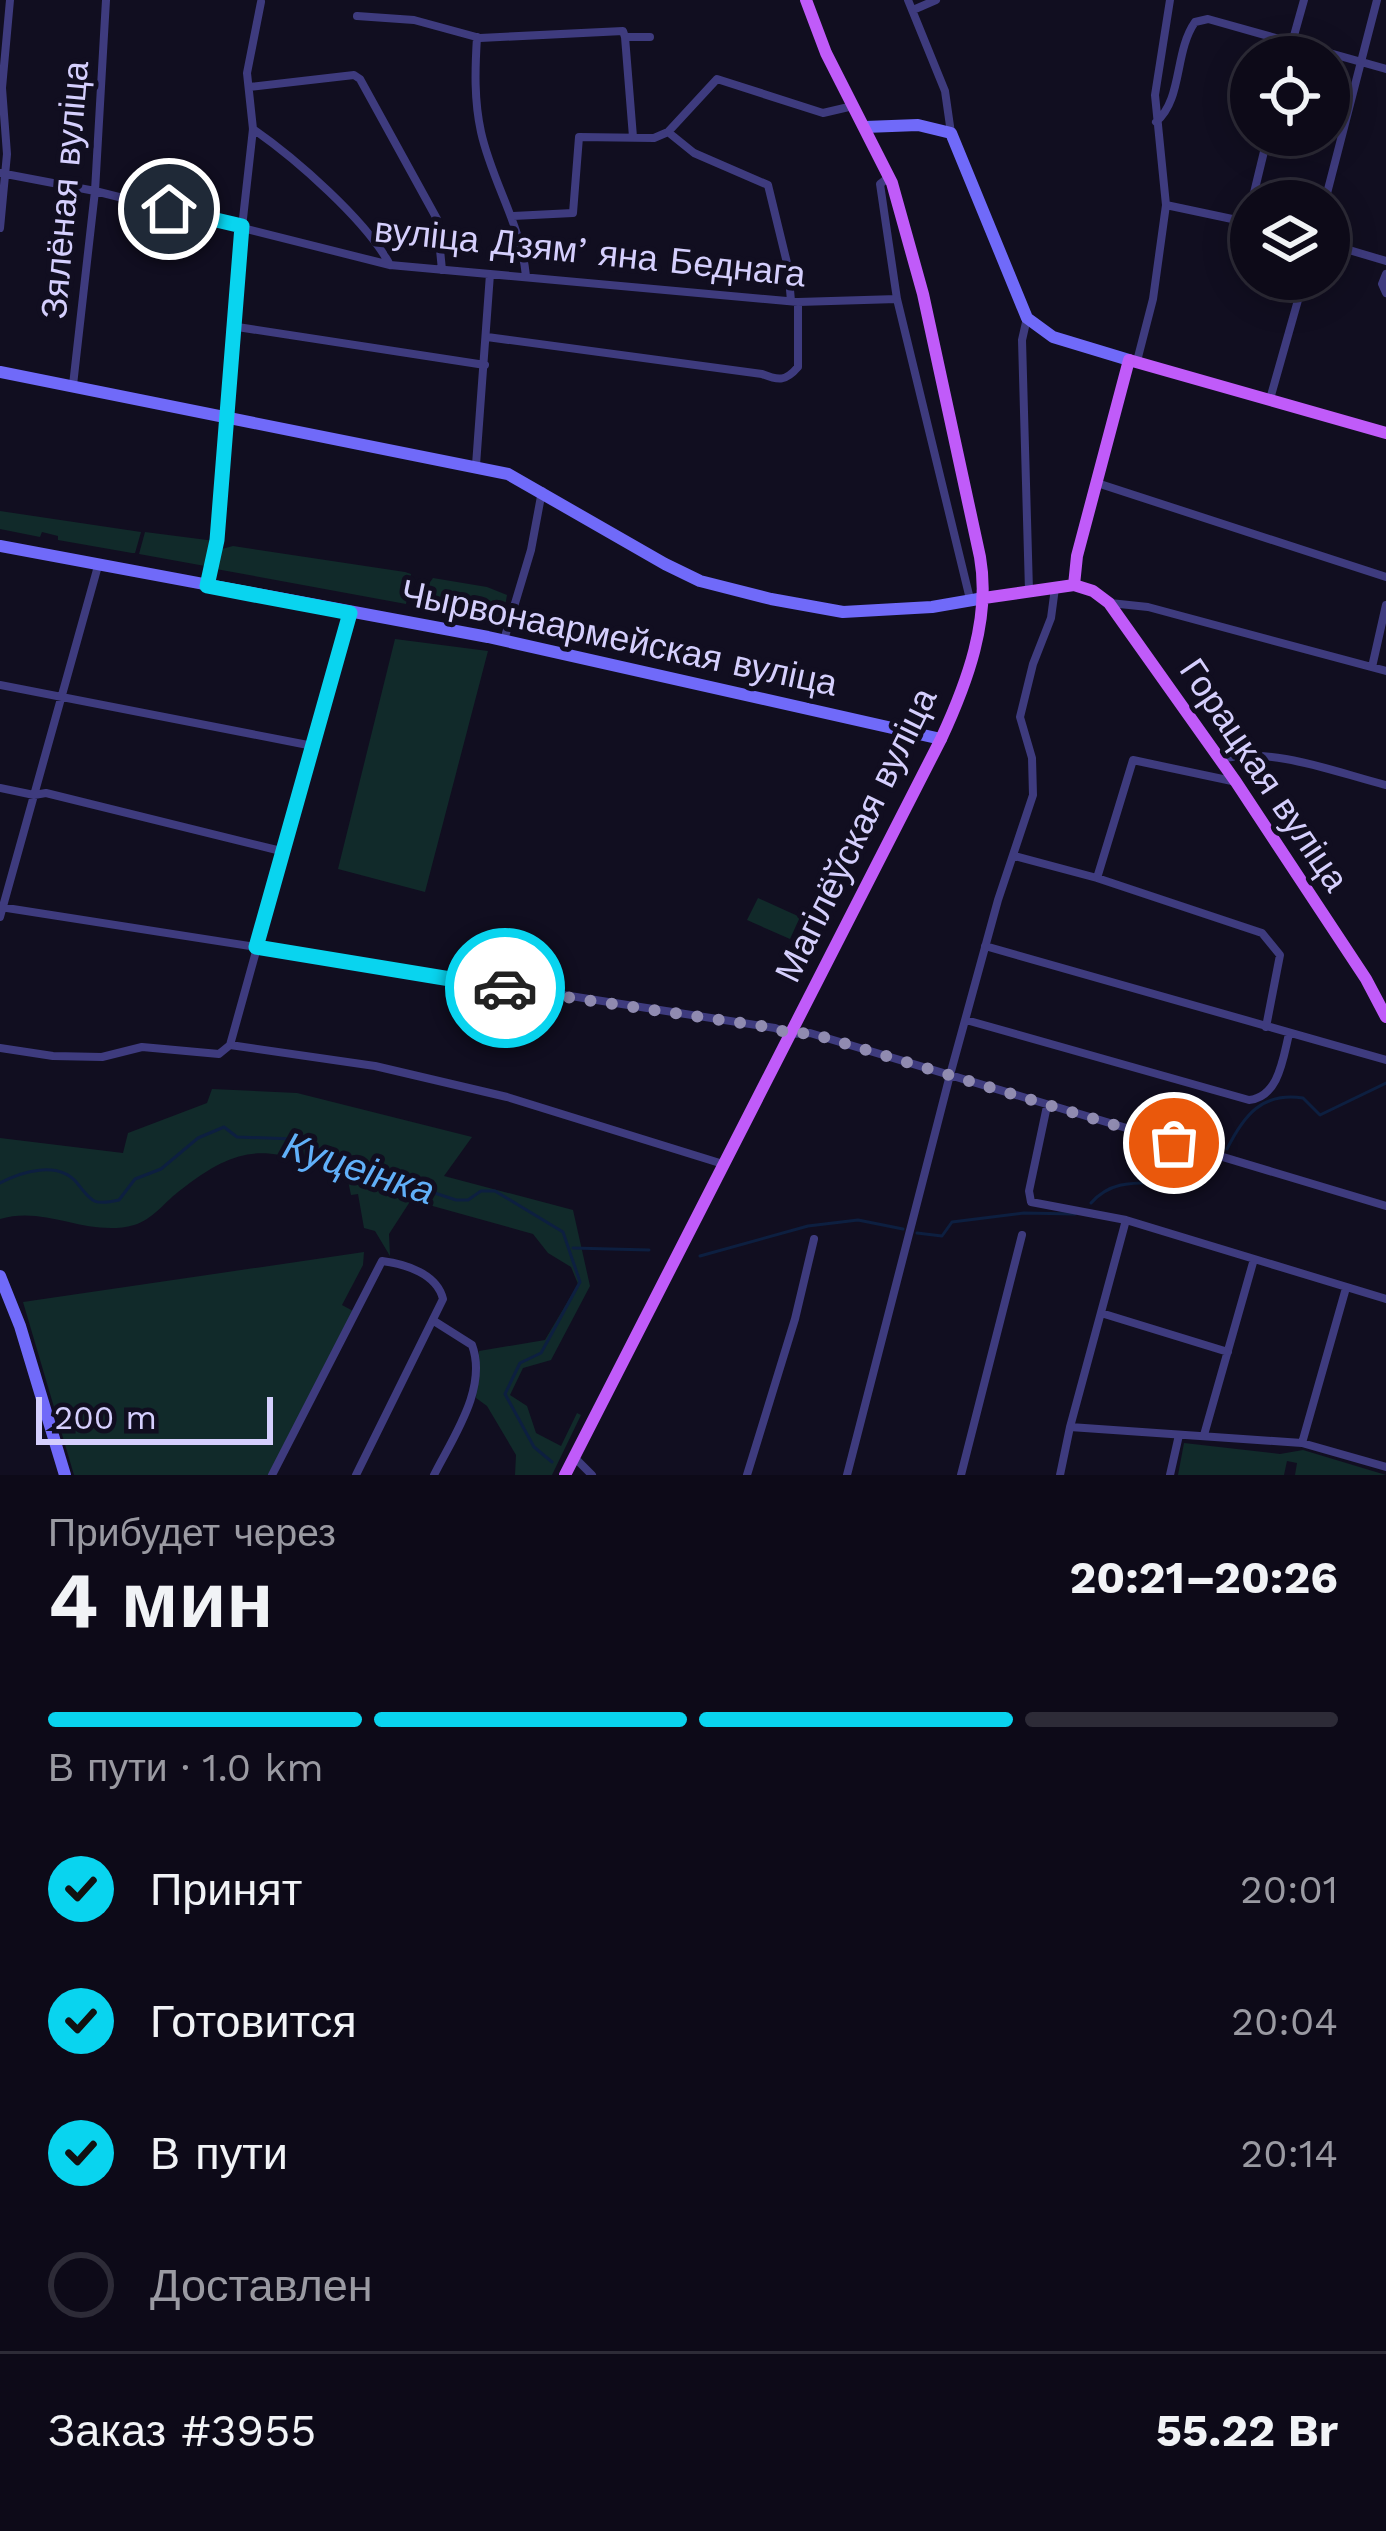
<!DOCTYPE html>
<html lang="ru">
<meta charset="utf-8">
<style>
body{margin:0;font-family:"Work Sans",sans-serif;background:#1b1825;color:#f1f3f6;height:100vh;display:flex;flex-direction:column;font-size:45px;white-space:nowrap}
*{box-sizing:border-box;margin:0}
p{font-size:39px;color:#9a9aa2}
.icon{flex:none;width:66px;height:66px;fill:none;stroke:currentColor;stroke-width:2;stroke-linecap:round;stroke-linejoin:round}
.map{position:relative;height:1475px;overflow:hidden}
.details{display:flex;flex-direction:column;background:#0d0a18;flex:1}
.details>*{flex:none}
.buttons{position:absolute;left:1230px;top:36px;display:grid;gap:24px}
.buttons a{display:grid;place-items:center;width:120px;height:120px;border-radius:50%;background:#0d0a18;box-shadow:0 6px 30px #0003,0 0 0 3px #2d2b37;font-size:60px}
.scale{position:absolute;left:36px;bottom:30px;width:237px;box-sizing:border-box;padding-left:12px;border:6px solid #d5cffd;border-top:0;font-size:33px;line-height:42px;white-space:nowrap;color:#d5cffd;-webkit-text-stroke:9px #110e20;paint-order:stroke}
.pin{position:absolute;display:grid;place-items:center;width:102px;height:102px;color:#fff;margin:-51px;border:6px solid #fff;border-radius:50%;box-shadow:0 3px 12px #0007}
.courier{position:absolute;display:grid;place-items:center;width:120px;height:120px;margin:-60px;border:9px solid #09d4ef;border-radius:50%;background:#fff;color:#222;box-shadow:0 3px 15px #0007}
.summary em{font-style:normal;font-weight:700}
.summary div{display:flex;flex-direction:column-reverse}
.summary{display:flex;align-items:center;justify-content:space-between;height:204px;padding:0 48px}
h1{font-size:78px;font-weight:700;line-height:90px}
.bar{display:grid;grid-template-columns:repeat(4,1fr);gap:18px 12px;align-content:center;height:144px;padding:0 48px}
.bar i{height:15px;border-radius:9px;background:#2d2b37}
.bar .current{background:#09d4ef}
.bar p{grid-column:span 4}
.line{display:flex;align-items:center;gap:30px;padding:0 48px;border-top:3px solid #2d2b37}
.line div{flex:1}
ol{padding:0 48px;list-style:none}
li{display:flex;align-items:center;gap:36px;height:132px}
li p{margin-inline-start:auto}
li .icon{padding:12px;border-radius:50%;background:#09d4ef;color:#111;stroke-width:4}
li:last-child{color:#9a9aa2}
li i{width:66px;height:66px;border:6px solid #2d2b37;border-radius:50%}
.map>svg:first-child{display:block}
</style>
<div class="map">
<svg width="1386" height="1475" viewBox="0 0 1386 1475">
<rect width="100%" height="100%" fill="#110e20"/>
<path fill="#112a2a" d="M0,511L141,532L135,553H132L58,540V536L42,532L40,537L0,529Z
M145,532L215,541L205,566L139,554Z
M233,546L405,572L411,574L406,604L216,569L222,549Z
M433,578L487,587L507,595L502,624L413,606Z
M395,639L488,651L425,892L338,869Z
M758,898L800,917L790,939L747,920Z
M212,1089L297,1093L472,1137L444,1176L573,1210L590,1286L551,1360L523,1368L510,1395L527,1406L536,1433L561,1446L577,1413L581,1415L552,1475H515L516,1455L487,1406L476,1398L479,1351L545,1340L578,1284L571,1267L548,1253L533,1234L411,1200L389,1234L390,1256L375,1231L364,1228L358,1194L351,1195L347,1176C271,1149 247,1137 178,1192C164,1203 152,1220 134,1225C88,1238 46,1205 0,1219V1138L123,1153L128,1133L207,1103Z
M364,1252L363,1265L342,1305L353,1311L269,1475H74L23,1302Z
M1184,1443L1280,1454L1303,1450L1386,1475H1295L1297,1463L1287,1461L1284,1475H1178Z"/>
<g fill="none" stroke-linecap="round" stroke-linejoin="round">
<path stroke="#0d1f40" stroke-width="3" d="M1227,1149C1244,1115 1262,1092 1303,1098L1320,1115L1386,1083
M0,1183C21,1172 58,1160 77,1183C92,1201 92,1206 119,1200L135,1179L161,1169L198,1138L224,1127L237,1137L294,1139L389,1178L456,1200H468L481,1191H495L563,1232L580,1282L541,1353L520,1363L505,1394L534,1447L552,1462
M1091,1203C1127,1162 1177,1204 1220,1161
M917,1233L942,1236L952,1222L1024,1213L1075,1214
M573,1248L649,1250
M700,1256L808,1226L858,1220L903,1229"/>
<path stroke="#3e3b7e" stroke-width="8" d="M908,0L945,91L951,133
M913,10L936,0
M357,16L414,20L480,38L623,31L625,37H650
M477,37C475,69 474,100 481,132C492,182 521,224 526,276
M625,37L633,137
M1288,57L1304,0
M249,87L354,75L360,79L437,219L442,270
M1156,122C1183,99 1174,52 1195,22L1208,19L1386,69
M253,129C295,158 367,221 390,265
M668,132L694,153L768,185L788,267L791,301
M668,132L717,79L823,113L853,106
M0,173L95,191L390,265L798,302L897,299
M888,178L880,184L897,299L970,599
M1252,201L1268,135
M1325,201L1377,0
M1166,205L1251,223
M513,216L573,213L579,137L654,138L668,132
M0,228L7,154L2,88L10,0
M1329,244L1386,261
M1386,274L1382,284L1386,293
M1027,318L1022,340L1029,591
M231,326L485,365
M487,337L762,374C779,381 786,381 798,367V302
M1137,361L1153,299L1166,205L1155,95L1170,0
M73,385L95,191L106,0
M1270,399L1304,279
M476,465L490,274
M1097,483L1386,577
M207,584L217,540L231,326L253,129L247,73L261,2
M1110,603L1148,607L1386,671
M504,640L531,550L542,491
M1372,667L1386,605
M0,685L313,746
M1221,759C1275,747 1334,772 1386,785
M0,788L34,795L46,793L281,851
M1015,856L1097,878L1262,933L1280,955L1266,1027
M1097,878L1133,760L1232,781
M0,907L775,1028L790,1034L810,1033L1386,1206
M0,917L98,566
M985,946L1386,1060
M966,1020L1249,1100C1279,1097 1283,1058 1289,1034
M230,1045L350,613
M0,1048L53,1056L102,1057L142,1047L219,1054L230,1045L375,1066L507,1097L723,1164
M1047,1106L1029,1191L1031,1202L1126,1220L1386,1299
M1101,1313L1228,1352
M434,1321L472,1345C488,1388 453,1437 434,1475
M1070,1427L1302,1443L1386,1467
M1204,1435L1254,1259
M1302,1443L1346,1288
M574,1457L592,1475
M272,1475L382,1261C406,1264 437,1274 443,1299L356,1475
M747,1475L795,1319L814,1239
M847,1475L950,1075L998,900L1033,795L1032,758L1020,717L1033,664L1051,618L1055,588
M961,1475L1022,1235
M1060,1475L1070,1427L1126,1220
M1170,1475L1179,1435"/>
<path stroke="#706af9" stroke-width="12" d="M865,127L918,125L951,133L1027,318L1053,337L1129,360
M0,372L508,474L665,564L700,581L771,599L843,612L932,607L984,598
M0,546L488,637L941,739
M0,1276L20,1326L65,1475"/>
<path stroke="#c05bf9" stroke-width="12" d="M1074,585L1077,556L1129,360L1386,433
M984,598L1074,585L1093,591L1109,603L1236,782L1366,979L1386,1017
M565,1475L941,739C967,683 991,619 980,557L923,294L892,183L826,53L806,0"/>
</g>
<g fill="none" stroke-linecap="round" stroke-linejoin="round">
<path stroke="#908bb0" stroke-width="12" stroke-dasharray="0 21.6" d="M505,988L775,1028L790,1034L810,1033L1174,1143"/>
<path stroke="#09d4ef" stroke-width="15" d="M169,209L242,226L217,540L207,586L350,613L256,947L505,988"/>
</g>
<g text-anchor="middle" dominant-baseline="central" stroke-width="10" stroke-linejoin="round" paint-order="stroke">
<g font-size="36" fill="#d5cffd" stroke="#110e20">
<text transform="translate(65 190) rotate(-85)">Зялёная вуліца</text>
<text transform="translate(590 252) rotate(6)">вуліца Дзямʼяна Беднага</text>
<text transform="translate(619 638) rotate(12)">Чырвонаармейская вуліца</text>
<text transform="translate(1264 775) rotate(56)">Горацкая вуліца</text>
<text transform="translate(856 835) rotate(-64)">Магілёўская вуліца</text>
</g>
<g font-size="39" font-style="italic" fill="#61b0f9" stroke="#110e20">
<text transform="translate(359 1168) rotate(18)">Куцеінка</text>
</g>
</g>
</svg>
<div class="buttons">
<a><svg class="icon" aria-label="locate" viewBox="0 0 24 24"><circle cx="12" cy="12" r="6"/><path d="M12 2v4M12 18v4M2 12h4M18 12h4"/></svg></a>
<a><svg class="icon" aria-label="layers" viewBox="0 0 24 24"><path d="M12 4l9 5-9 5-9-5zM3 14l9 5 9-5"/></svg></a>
</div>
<div class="scale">200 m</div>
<div class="pin" style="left:1174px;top:1143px;background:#ea580c"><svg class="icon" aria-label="bag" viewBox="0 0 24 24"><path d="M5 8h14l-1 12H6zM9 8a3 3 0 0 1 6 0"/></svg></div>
<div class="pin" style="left:169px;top:209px;background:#1f2937"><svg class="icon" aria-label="home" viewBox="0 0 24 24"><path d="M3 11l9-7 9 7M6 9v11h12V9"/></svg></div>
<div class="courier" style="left:505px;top:988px"><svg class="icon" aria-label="car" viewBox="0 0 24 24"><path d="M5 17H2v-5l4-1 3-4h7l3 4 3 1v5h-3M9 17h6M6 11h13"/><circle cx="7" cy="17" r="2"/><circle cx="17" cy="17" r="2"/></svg></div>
</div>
<section class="details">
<div class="summary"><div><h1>4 мин</h1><p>Прибудет через</p></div><em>20:21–20:26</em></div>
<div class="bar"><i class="current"></i><i class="current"></i><i class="current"></i><i></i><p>В пути · 1.0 km</p></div>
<ol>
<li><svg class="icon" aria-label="check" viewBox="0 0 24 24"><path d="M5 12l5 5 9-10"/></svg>Принят<p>20:01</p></li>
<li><svg class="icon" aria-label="check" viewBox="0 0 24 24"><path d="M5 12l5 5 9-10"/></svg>Готовится<p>20:04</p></li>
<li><svg class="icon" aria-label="check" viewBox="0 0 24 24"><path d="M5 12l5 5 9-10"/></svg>В пути<p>20:14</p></li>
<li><i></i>Доставлен</li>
</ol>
<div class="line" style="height:156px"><div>Заказ #3955</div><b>55.22 Br</b></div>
</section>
